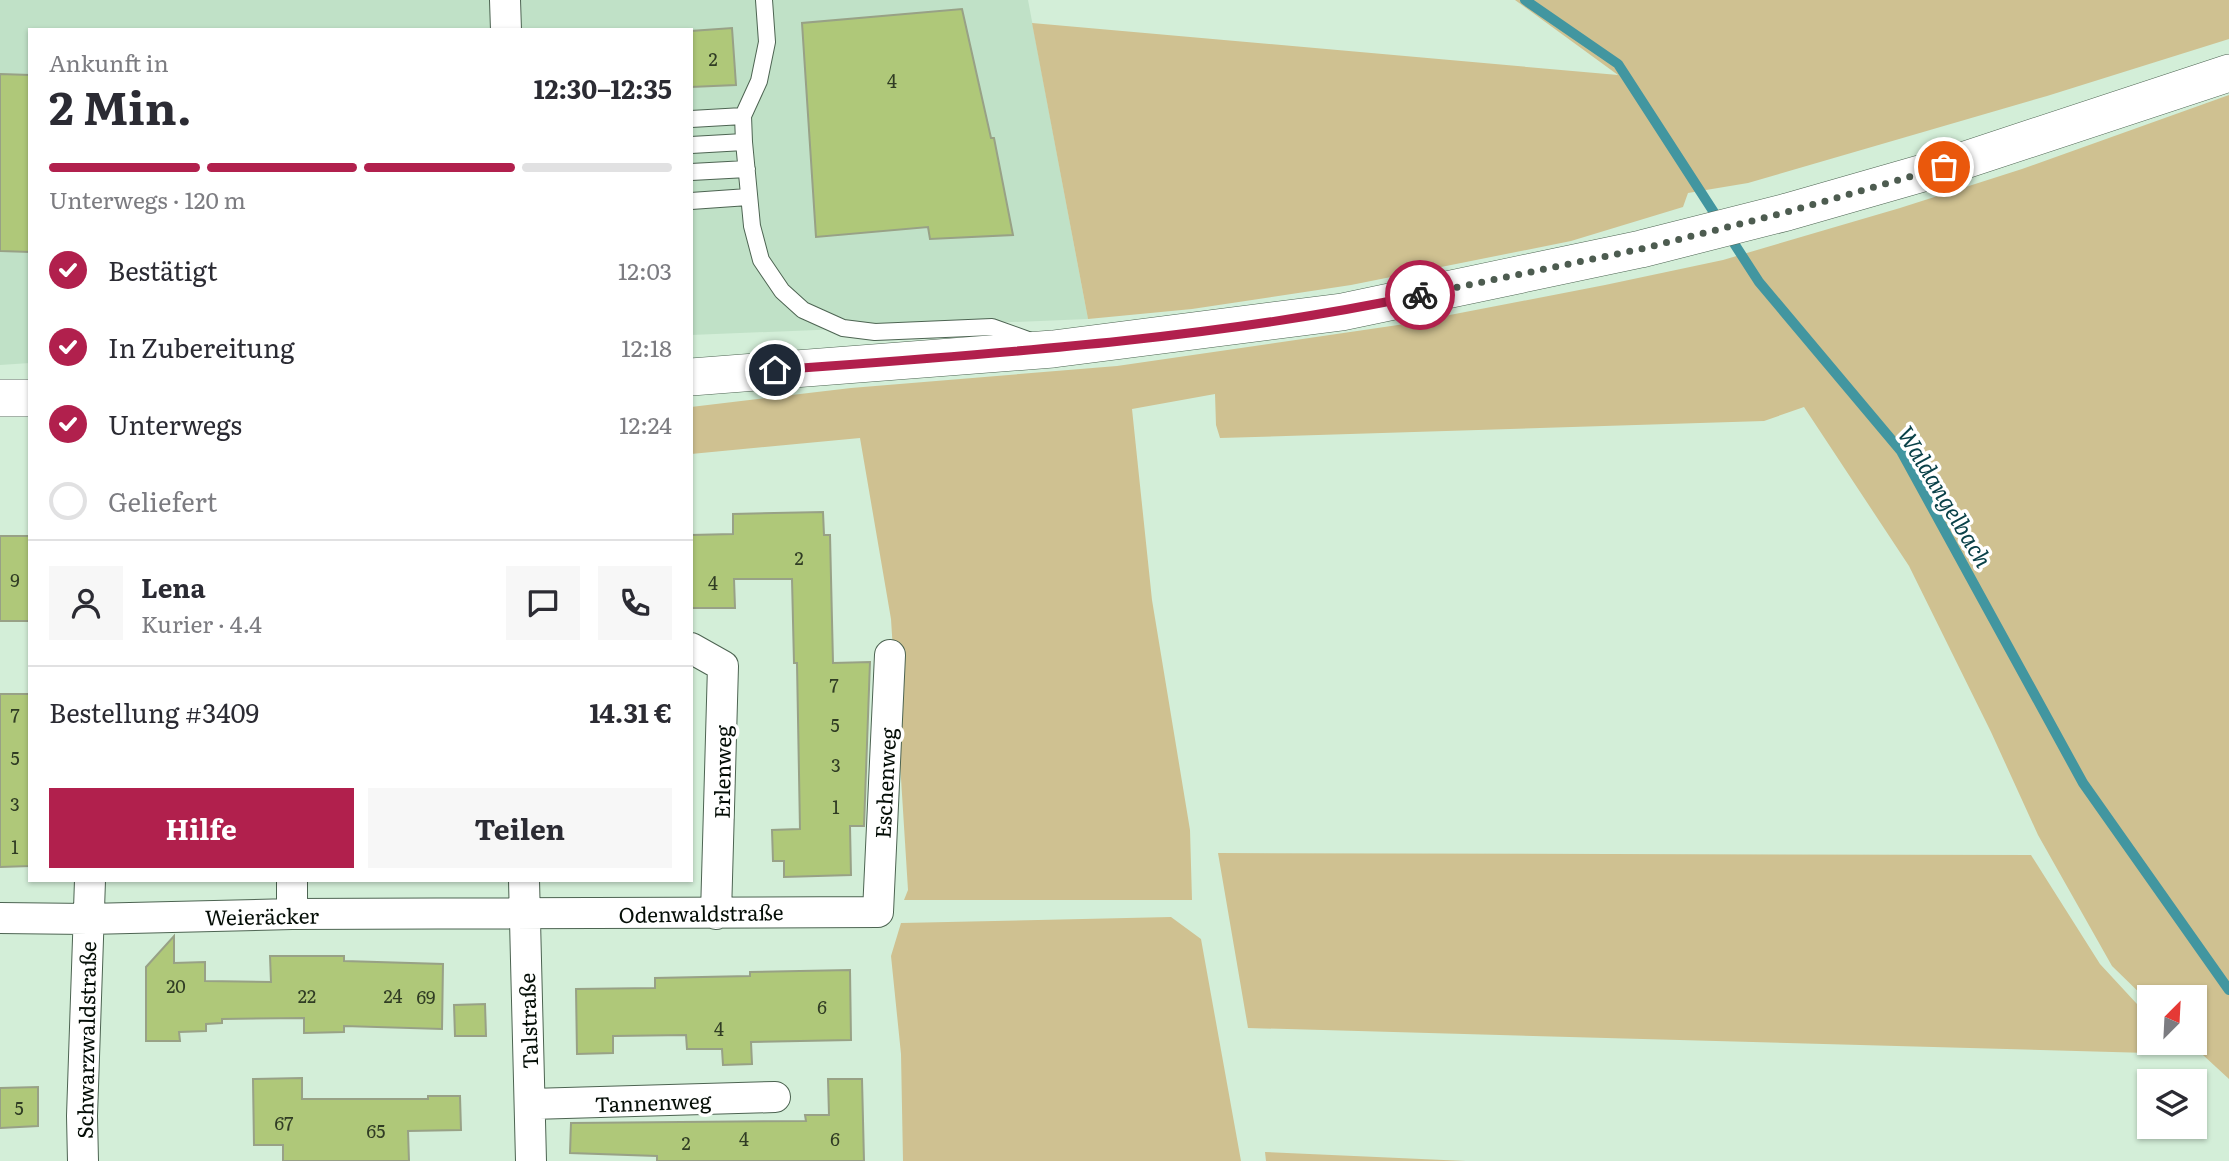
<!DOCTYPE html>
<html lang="de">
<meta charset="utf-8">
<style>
body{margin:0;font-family:Literata,serif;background:#f7f7f7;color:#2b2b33;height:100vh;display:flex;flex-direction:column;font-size:26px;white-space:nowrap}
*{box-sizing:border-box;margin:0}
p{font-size:23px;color:#7c7c81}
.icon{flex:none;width:38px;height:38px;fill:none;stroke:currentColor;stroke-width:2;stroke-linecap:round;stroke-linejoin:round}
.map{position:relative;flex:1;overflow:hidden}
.sheet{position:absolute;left:28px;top:28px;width:665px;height:854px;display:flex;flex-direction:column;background:#fff;border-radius:0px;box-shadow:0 2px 5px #0004}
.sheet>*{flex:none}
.needle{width:46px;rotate:24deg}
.buttons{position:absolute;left:2137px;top:985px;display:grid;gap:14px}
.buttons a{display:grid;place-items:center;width:70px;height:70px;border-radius:0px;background:#fff;box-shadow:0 2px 5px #0004;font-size:35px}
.pin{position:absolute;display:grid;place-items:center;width:60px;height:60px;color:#fff;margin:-30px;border:4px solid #fff;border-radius:50%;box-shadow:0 2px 7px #0007}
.courier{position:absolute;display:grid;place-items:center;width:70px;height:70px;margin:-35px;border:5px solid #b1204d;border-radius:50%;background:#fff;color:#222;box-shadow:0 2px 9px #0007}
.head em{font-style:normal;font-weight:700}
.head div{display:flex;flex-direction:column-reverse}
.head{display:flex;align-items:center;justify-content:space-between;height:119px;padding:0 21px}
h1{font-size:46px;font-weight:700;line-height:52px}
.bar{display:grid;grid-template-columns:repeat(4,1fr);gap:10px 7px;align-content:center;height:84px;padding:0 21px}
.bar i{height:9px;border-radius:5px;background:#e1e1e2}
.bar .selected{background:#b1204d}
.bar p{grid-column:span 4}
.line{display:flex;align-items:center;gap:18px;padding:0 21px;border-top:2px solid #e1e1e2}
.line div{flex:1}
.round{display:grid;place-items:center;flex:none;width:74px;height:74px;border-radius:0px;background:#f7f7f7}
ol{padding:0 21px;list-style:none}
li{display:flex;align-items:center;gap:21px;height:77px}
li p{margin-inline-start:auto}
li .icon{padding:7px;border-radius:50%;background:#b1204d;color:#fff;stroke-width:4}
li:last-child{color:#7c7c81}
li i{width:38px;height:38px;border:4px solid #e1e1e2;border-radius:50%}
.button{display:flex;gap:14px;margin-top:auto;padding:14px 21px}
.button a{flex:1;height:80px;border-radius:0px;background:#b1204d;color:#fff;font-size:28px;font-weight:700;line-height:80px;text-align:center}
.button a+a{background:#f7f7f7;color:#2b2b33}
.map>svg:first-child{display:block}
</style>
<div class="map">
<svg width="2229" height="1161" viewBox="0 0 2229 1161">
<rect width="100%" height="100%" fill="#d3eed8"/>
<path fill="#c0e1c7" d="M0,0H1028L1088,319L691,335V30H30V363L0,365Z"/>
<path fill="#cfc191" d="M1515,0H2229V39L2047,96L1748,183L1688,193L1683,207L1571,241L1351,285L1192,309L1088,319L1032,23L1618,75Z
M2229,95V1079L2190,1043H2194V998H2149V1002L2112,966L2038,835L1991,732L1909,566L1804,407L1764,421L1220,438L1216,425L1215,394L1132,409L1152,600L1190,830L1192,900H904L908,890L891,619L860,438L691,454V407L851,388L1117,366L1398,325L1605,285L1723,260L1900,208L2022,169Z
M1218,853L2031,855L2100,964L2149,1017V1043H2173L2184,1054L1248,1028Z
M1171,917L1201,939L1241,1161H903L901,1054L891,956L901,923Z
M1265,1152L1466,1161H1266Z"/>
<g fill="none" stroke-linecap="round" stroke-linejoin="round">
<path stroke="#4296a0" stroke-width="10" d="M1525,0L1618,64L1759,282L1901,451L2083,783L2229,990"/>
</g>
<path fill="#afc879" stroke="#98a186" stroke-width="2" d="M962,9L991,138H994L1013,235L930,239L928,227L816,237L802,23Z
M732,28L736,85L691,87V31Z
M0,74L30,75V252L0,251Z
M823,512L824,535H830L833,663L870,662L864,826H850L851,875L784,877V861H773L772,830L800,829L797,663H794L792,579H734L735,608H691V535L733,534V514Z
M0,536H30V621H0Z
M0,694H30V866L0,867Z
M174,936V963L205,962V981L271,982L270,956H344V961L443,964L442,1029L344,1026V1032L304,1033V1018L222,1019V1023L206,1024V1031L179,1032L180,1041H146V967Z
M850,970L851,1040L751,1042L752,1064L723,1065L722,1049H687L686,1035L613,1036V1053L577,1054L576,989L655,988V978L750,976V972Z
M485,1004L486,1036H455L454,1005Z
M302,1078V1099H428V1096H460L461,1130L408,1131L409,1161H283V1145H254L253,1079Z
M828,1079H862L864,1161H657V1156L570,1153L571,1123L806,1121L805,1115H829Z
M38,1087V1126L0,1128V1088Z"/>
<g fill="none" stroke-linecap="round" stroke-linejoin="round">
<g stroke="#4d6452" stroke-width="18">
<path id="service" d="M764,0L767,42L759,81L743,116L744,142L752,226L761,260L782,291L803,310L843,328L875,332L992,327L1031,341
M691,119L743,116
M691,145L744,142
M691,172L747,169
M691,201L748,197"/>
</g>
<g stroke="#4d6452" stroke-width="32">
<path id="minor" d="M505,0L506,30
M691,648L723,666L716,914
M292,880V914
M524,880L531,1161
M0,918L88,919L292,914L878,912L890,655
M531,1104L775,1097
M83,1161L82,1116L90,880"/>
</g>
<g stroke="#4d6452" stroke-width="38">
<path id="tertiary" d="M691,377L1053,349L1342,312L1641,249L1787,212L1944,167L2229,73
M0,398H30"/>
</g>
<use href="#service" stroke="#fff" stroke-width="16"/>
<use href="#minor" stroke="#fff" stroke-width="30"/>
<use href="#tertiary" stroke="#fff" stroke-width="37"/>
</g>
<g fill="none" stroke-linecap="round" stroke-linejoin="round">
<path stroke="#4d5c50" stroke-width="7" stroke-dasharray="0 12.6" d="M1420,295L1641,249L1787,212L1944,167"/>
<path stroke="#b1204d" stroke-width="9" d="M775,370C990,354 1209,340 1420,295"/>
</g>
<g text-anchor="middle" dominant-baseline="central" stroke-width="7" stroke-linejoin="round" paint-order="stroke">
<g font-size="18" fill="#303c24">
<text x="713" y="58">2</text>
<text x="892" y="80">4</text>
<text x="799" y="557">2</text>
<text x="15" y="579">9</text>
<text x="713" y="582">4</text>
<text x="834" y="684">7</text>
<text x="15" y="714">7</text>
<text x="835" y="724">5</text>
<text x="15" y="757">5</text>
<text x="836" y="764">3</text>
<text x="15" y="803">3</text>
<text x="836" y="806">1</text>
<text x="15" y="846">1</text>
<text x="176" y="985">20</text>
<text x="307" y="995">22</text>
<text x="393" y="995">24</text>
<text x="426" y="996">69</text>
<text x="822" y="1006">6</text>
<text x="719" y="1028">4</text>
<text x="19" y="1107">5</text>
<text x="284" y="1122">67</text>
<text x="376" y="1130">65</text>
<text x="744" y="1138">4</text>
<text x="835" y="1138">6</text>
<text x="686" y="1142">2</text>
</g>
<g font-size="21" fill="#050e07" stroke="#fff">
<text transform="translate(721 772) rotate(-89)">Erlenweg</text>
<text transform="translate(884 783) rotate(-87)">Eschenweg</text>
<text transform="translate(701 912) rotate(-1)">Odenwaldstraße</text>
<text transform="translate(262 915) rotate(-1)">Weieräcker</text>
<text transform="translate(527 1021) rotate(-92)">Talstraße</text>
<text transform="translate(85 1040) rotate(-89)">Schwarzwaldstraße</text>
<text transform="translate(653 1101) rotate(-2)">Tannenweg</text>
</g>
<g font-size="23" font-style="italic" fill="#094148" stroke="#fff">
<text transform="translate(1946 496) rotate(59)">Waldangelbach</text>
</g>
</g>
</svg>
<div class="buttons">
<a><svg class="needle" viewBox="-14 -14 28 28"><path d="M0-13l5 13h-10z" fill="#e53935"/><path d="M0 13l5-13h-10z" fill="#7c7c81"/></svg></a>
<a><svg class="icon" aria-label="layers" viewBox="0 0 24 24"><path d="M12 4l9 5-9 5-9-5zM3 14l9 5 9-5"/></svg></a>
</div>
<div class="pin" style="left:1944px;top:167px;background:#ea580c"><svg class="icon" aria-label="bag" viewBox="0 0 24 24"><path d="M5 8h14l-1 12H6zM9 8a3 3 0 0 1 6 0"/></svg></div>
<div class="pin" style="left:775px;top:370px;background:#1f2937"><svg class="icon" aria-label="home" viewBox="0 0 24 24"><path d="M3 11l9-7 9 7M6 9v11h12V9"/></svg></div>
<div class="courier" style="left:1420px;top:295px"><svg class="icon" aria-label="bike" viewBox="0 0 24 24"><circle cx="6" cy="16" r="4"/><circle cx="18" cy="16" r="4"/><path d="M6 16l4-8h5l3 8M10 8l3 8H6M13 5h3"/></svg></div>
<section class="sheet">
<div class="head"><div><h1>2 Min.</h1><p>Ankunft in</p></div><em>12:30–12:35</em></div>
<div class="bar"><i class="selected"></i><i class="selected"></i><i class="selected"></i><i></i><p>Unterwegs · 120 m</p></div>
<ol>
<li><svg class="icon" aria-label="check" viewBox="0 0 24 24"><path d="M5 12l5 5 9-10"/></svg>Bestätigt<p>12:03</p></li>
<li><svg class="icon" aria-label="check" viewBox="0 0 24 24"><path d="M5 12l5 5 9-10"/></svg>In Zubereitung<p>12:18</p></li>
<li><svg class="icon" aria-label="check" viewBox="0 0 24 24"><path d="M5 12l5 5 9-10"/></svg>Unterwegs<p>12:24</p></li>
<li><i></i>Geliefert</li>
</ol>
<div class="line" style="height:126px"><a class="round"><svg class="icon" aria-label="person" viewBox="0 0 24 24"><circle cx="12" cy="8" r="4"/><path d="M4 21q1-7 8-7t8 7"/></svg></a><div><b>Lena</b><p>Kurier · 4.4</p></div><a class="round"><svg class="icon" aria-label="chat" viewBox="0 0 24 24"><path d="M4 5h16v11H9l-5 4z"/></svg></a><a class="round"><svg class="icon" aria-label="phone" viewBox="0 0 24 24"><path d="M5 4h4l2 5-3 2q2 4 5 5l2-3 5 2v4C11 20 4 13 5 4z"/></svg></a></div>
<div class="line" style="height:91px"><div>Bestellung #3409</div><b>14.31 €</b></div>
<div class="button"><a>Hilfe</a><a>Teilen</a></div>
</section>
</div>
